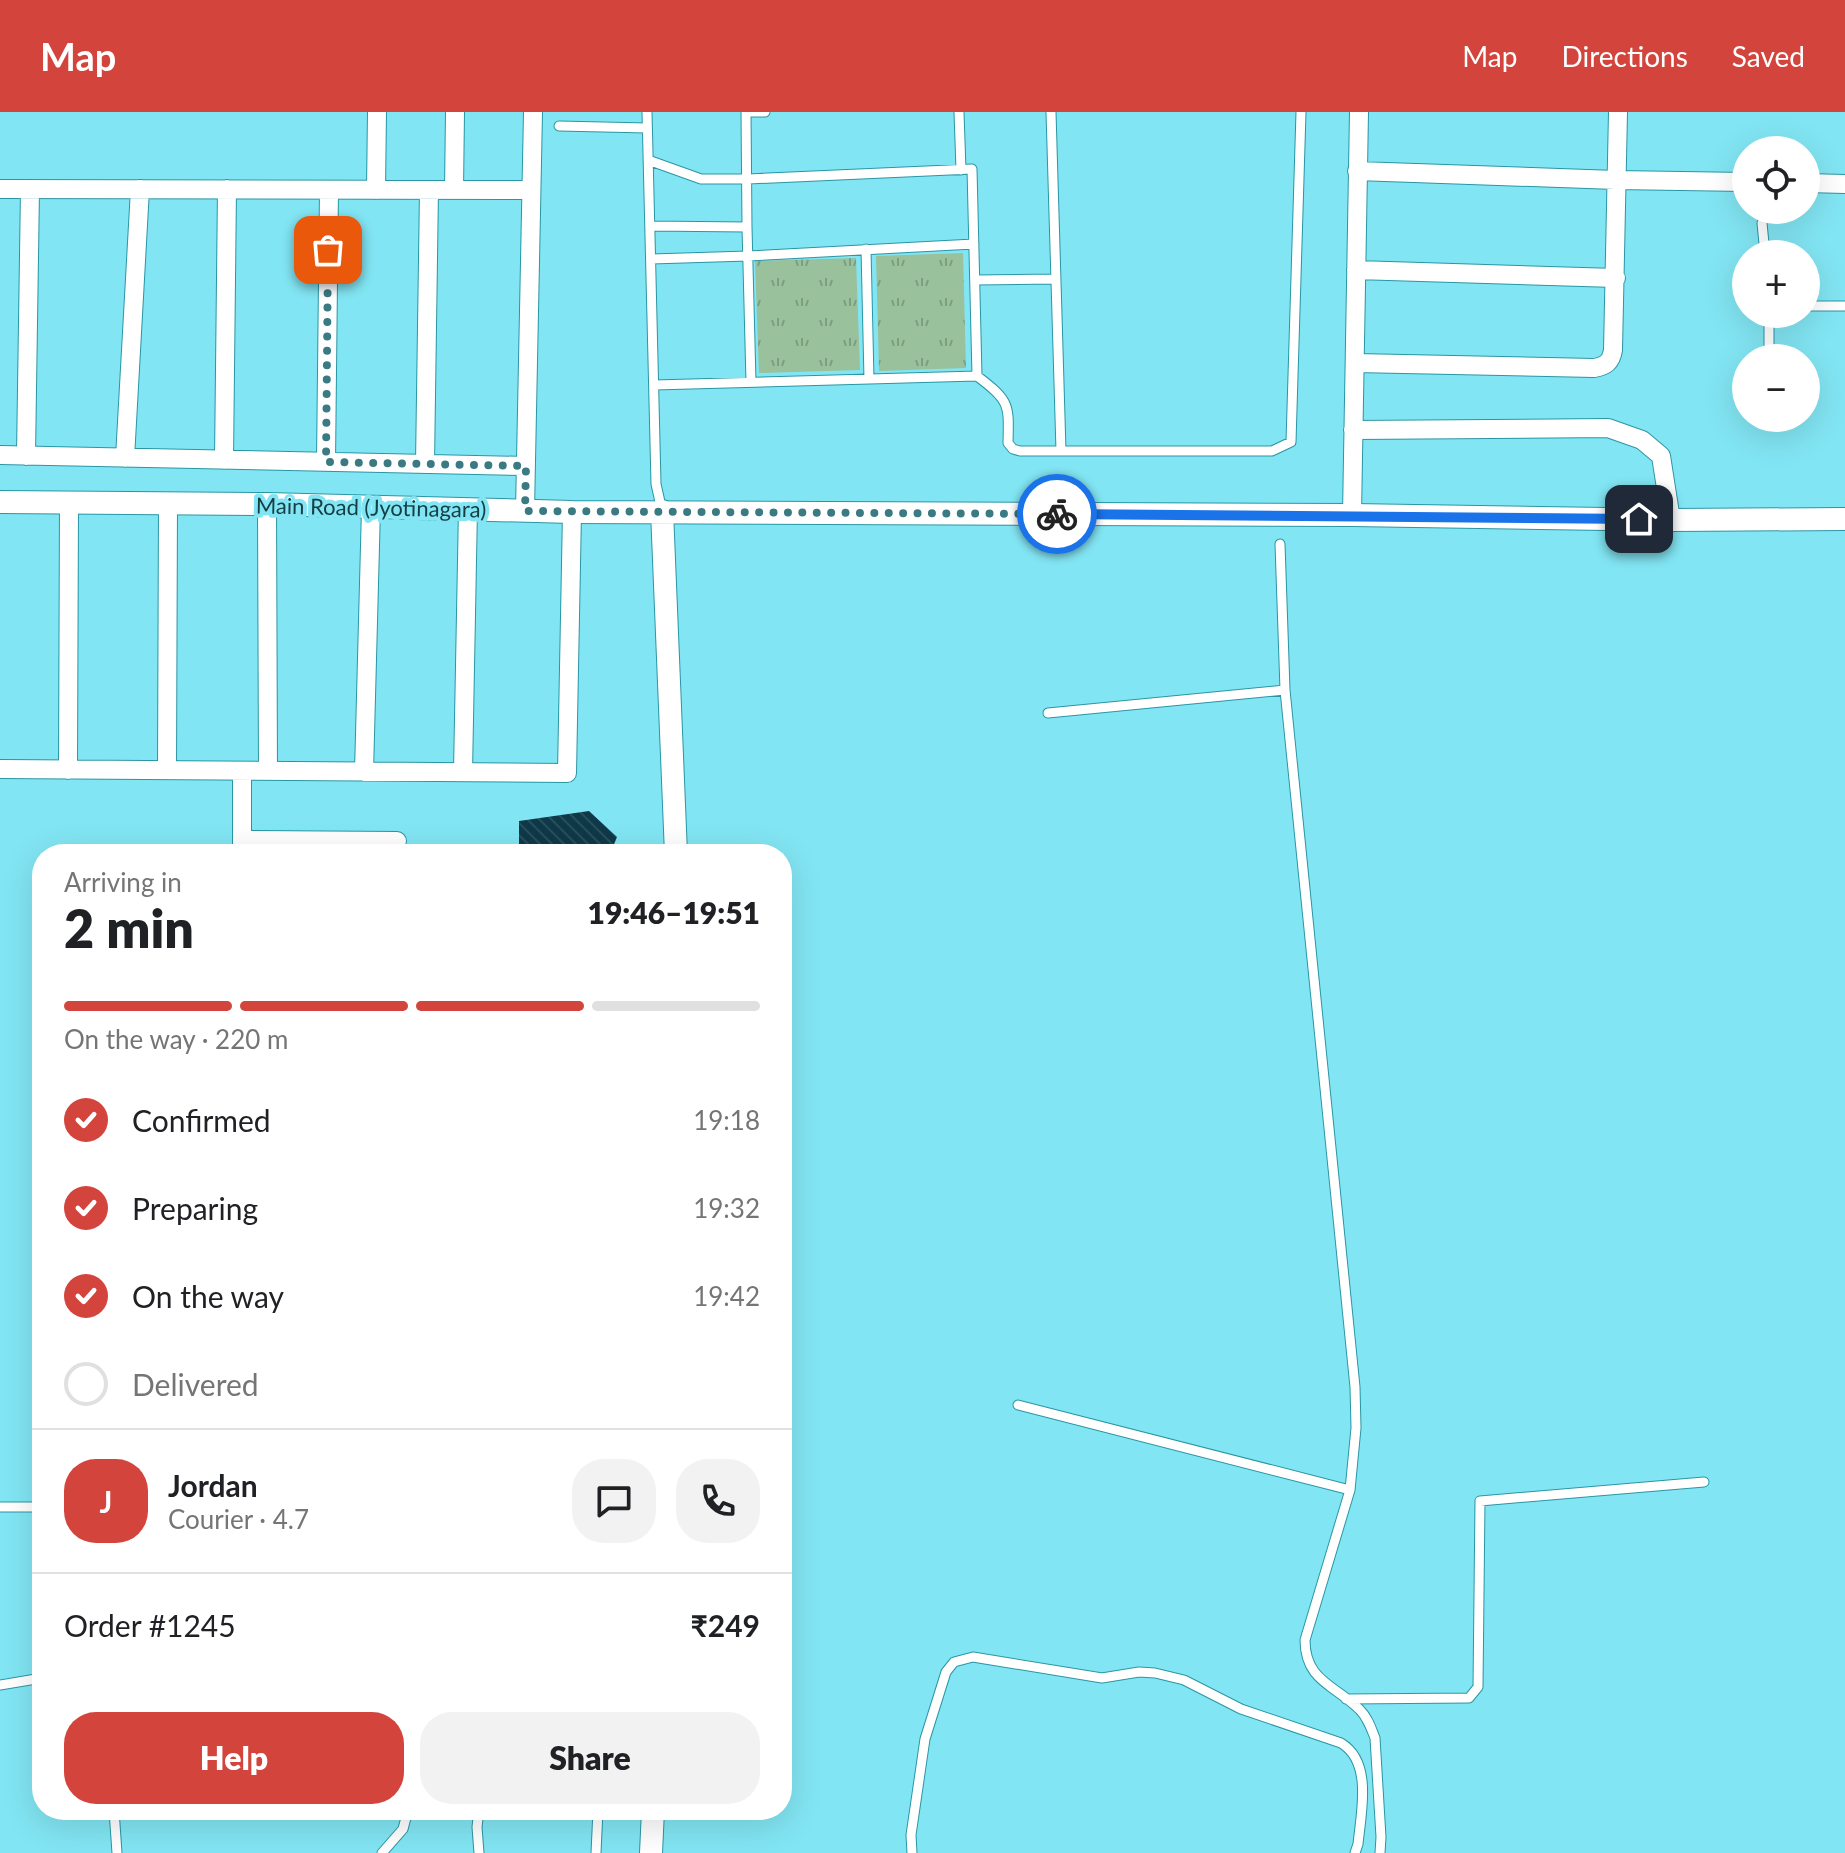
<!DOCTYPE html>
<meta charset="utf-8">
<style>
body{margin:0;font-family:Lato,sans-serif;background:#f2f2f2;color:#202124;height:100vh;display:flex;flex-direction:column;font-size:30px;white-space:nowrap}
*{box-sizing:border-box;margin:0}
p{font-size:26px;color:#757577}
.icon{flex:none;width:44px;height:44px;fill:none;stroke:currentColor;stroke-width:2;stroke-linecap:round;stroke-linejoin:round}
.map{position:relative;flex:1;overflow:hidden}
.side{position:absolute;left:32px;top:732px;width:760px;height:976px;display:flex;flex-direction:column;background:#fff;border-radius:32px;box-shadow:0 8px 32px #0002}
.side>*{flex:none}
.tools{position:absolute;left:1732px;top:24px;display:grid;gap:16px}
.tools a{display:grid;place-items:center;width:88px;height:88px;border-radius:50%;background:#fff;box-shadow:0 8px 32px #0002;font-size:40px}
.pin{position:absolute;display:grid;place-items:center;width:68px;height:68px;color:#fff;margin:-34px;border-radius:16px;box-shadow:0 4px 12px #0006}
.courier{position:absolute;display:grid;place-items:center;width:80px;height:80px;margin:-40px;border:6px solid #1a73e8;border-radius:50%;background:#fff;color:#222;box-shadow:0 2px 10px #0007}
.head em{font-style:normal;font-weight:800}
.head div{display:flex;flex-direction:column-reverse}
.head{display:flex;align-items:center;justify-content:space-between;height:136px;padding:0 32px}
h1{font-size:52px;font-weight:800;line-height:60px}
.bar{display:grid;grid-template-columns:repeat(4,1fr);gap:12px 8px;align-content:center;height:96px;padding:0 32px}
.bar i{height:10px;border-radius:6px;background:#e0e0e0}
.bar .selected{background:#d3443d}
.bar p{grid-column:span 4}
.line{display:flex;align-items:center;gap:20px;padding:0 32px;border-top:2px solid #e0e0e0}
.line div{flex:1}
.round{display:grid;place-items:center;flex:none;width:84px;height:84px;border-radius:32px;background:#f2f2f2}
ol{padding:0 32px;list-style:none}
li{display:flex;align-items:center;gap:24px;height:88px}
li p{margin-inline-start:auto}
li .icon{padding:8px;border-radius:50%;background:#d3443d;color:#fff;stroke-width:4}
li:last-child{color:#757577}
li i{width:44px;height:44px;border:4px solid #e0e0e0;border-radius:50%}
.action{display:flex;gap:16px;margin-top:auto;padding:16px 32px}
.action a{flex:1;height:92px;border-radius:32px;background:#d3443d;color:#fff;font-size:32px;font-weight:800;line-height:92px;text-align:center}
.action a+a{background:#f2f2f2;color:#202124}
header{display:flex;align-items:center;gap:48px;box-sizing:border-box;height:112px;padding:0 40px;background:#d3443d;color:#fff}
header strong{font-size:38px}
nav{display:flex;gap:44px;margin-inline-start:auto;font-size:28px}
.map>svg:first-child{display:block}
</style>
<header>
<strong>Map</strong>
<nav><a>Map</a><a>Directions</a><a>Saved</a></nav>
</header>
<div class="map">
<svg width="1845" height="1741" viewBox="0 0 1845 1741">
<defs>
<pattern id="grass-tufts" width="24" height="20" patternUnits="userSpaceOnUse" patternTransform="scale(2)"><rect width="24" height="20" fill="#99c19c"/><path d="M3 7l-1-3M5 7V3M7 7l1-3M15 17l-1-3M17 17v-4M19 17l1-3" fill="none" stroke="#7c9e81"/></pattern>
<pattern id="building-back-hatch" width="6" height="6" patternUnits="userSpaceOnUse" patternTransform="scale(2)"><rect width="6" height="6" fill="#0f3948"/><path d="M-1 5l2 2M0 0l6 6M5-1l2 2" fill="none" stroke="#284e5b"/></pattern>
</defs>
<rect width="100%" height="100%" fill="#82e5f3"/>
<path fill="url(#grass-tufts)" d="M963,141L966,256L879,259L876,144Z
M856,146L860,258L759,261L755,149Z"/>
<path fill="url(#building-back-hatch)" d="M589,699L617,725L610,742H519V709Z"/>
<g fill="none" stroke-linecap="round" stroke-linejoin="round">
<g stroke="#2a96a4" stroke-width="11">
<path id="service" d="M647,0L656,372L662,399
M959,0L961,58
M1051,0L1061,339
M559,14L647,16
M648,48L701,67H748L972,57L977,264L654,273
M1762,111L1765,142
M650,114L747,115
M866,137L869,267
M651,147L748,144L974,132
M975,168L1056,167
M1806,194H1845
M1769,246V202
M977,264C1010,289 1009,292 1008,331L1013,337L1020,339H1272L1291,330L1301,0
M751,270L747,115L746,0H765
M1280,432L1285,578L1355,1275L1356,1316L1350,1378L1305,1528C1305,1569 1335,1573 1360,1598C1368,1606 1371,1616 1375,1626L1381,1725L1380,1741
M1048,601L1285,578
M1018,1293L1350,1378
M0,1395H42
M0,1573L42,1566
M1346,1587L1469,1586L1478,1575L1480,1389L1704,1370
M114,1698L117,1741
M479,1698L477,1715L479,1741
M382,1741L403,1717L408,1698
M596,1741L598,1698
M912,1741L911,1723L925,1627L946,1560L954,1550L973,1545L1102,1566L1139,1560L1155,1561L1184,1568L1241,1597L1341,1631C1373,1650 1361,1701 1358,1732L1355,1741"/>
</g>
<g stroke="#2a96a4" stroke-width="20">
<path id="minor" d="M1357,59L1616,68L1746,70
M1806,71L1845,72
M0,77L531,78
M376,78L377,0
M454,78L455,0
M1356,158L1616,166
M1355,251L1594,256C1606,254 1611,250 1613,238L1618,0
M1353,318L1608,316L1642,328L1661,344L1671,408
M0,343L526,354
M26,344L30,77
M125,346L140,77
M224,348L227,77
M326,350L329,78
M425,352L429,78
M267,392L268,659
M525,399L533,0
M1352,403L1359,0
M0,657L567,661L572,400
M68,658L69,391
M167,658L168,392
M242,659V742
M364,660L371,396
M463,660L468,396
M243,728L397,729"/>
</g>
<g stroke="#2a96a4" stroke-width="24">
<path id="tertiary" d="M0,390L267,392L572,400L1352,403L1671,408L1845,407
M662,399L676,742
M651,1741L653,1698"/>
</g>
<use href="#service" stroke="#fff" stroke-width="9"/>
<use href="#minor" stroke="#fff" stroke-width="18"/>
<use href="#tertiary" stroke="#fff" stroke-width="22"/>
</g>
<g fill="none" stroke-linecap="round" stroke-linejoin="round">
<path stroke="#3a7a82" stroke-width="8" stroke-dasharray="0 14.4" d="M328,138L326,350L526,354L525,399L1057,402"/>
<path stroke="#1a73e8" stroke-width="10" d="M1057,402L1639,407"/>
</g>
<g text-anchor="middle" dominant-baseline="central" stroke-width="8" stroke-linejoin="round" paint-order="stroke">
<g font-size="22" fill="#144045" stroke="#82e5f3">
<text transform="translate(371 395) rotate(1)">Main Road (Jyotinagara)</text>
</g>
</g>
</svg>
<div class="tools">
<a><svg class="icon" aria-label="locate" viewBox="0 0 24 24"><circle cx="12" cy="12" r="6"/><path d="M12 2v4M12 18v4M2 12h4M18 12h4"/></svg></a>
<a>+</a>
<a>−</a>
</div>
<div class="pin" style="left:328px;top:138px;background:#ea580c"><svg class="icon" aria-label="bag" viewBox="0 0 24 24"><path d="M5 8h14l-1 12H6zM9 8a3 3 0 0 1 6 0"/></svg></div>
<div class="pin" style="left:1639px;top:407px;background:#1f2937"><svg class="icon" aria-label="home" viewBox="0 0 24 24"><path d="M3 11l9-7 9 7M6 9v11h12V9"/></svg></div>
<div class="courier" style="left:1057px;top:402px"><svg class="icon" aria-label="bike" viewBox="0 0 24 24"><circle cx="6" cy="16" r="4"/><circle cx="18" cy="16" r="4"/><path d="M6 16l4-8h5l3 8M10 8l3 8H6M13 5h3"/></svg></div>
<section class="side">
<div class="head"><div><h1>2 min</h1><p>Arriving in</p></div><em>19:46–19:51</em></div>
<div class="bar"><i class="selected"></i><i class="selected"></i><i class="selected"></i><i></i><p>On the way · 220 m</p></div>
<ol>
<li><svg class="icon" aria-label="check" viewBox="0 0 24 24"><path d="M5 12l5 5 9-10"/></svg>Confirmed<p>19:18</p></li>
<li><svg class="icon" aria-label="check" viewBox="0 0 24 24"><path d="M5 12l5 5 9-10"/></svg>Preparing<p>19:32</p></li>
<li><svg class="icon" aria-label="check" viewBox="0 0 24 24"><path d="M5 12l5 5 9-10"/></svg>On the way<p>19:42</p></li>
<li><i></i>Delivered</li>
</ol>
<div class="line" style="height:144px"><b class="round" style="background:#d3443d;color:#fff">J</b><div><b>Jordan</b><p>Courier · 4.7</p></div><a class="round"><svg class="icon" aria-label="chat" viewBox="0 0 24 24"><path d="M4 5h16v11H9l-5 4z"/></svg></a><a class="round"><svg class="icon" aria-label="phone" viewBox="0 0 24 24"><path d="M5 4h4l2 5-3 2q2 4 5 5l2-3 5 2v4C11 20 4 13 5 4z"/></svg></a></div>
<div class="line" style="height:104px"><div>Order #1245</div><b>₹249</b></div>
<div class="action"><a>Help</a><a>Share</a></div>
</section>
</div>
